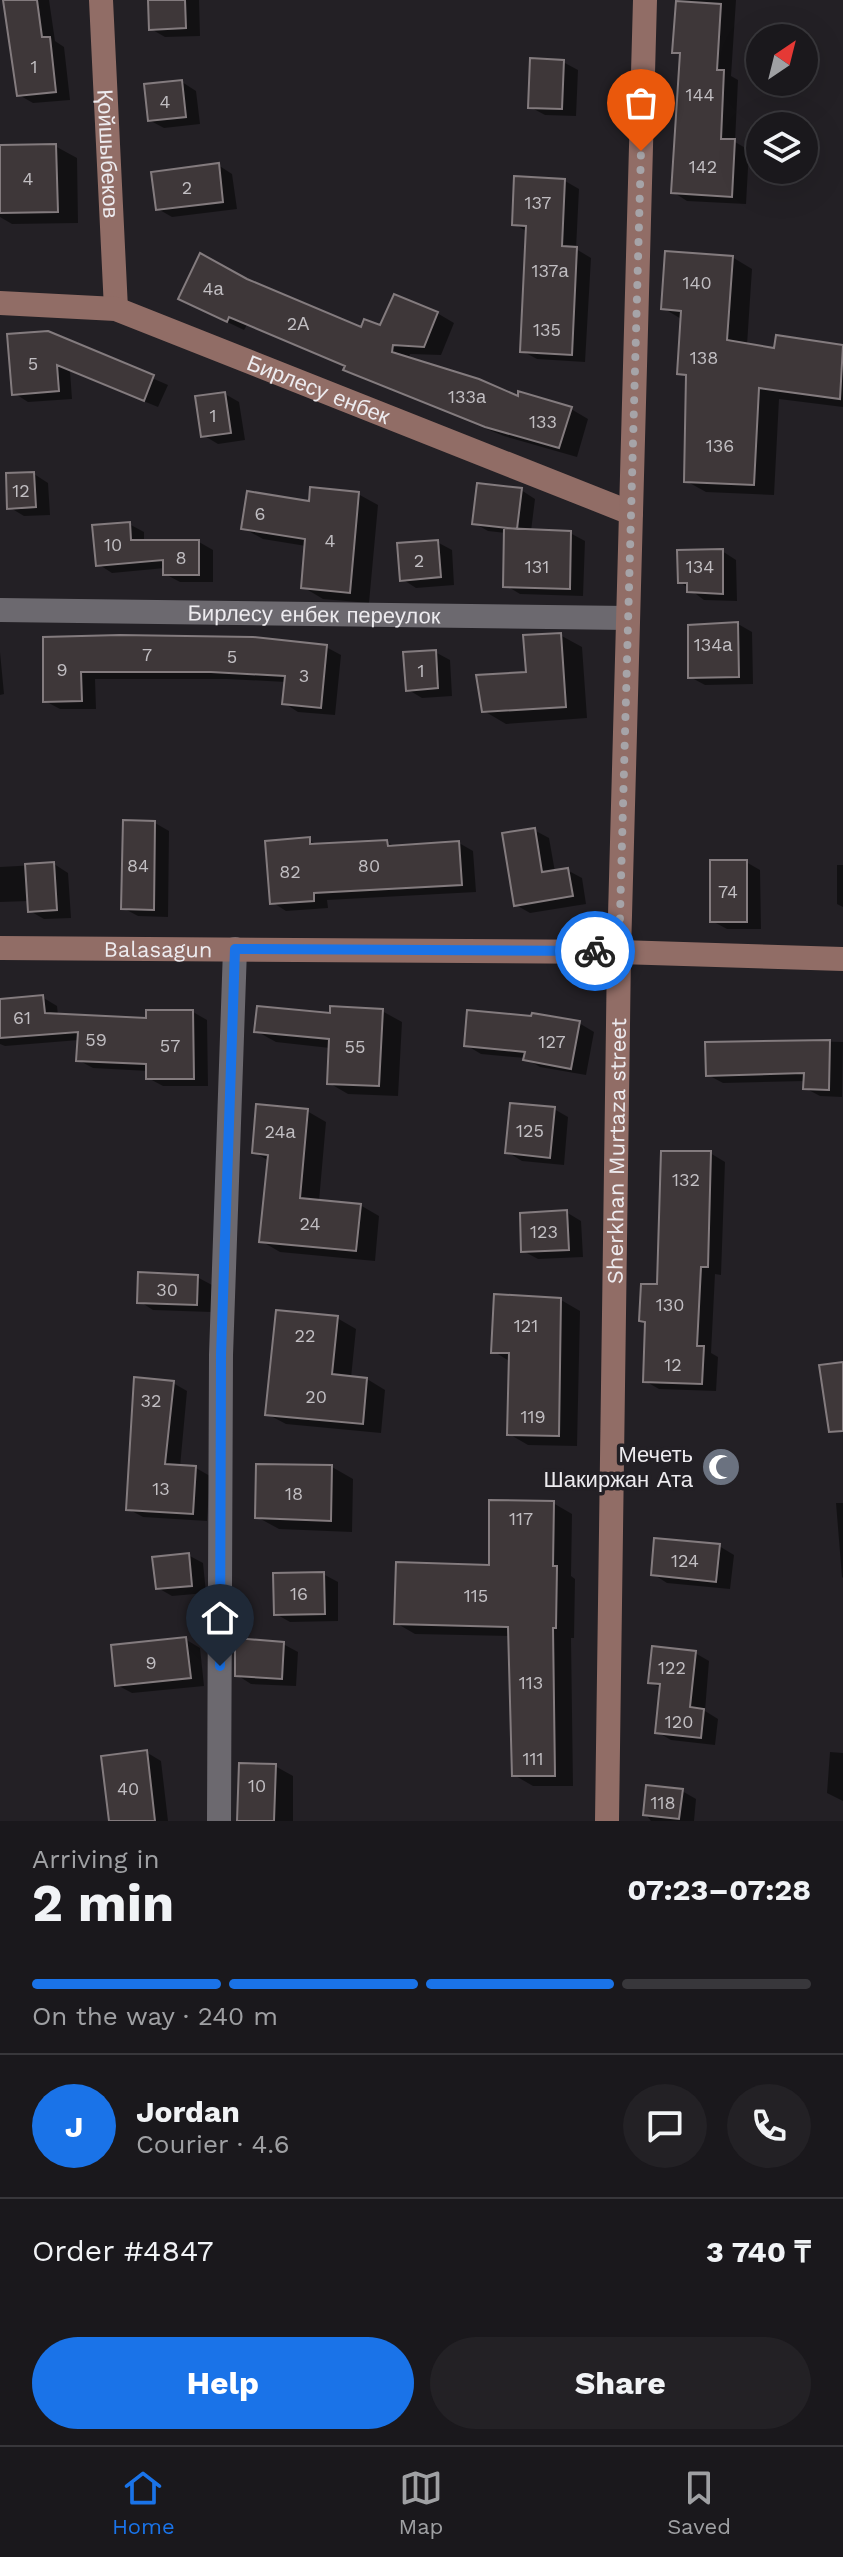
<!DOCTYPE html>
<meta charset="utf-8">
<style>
body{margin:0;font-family:"Work Sans",sans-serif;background:#232125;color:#f1f3f6;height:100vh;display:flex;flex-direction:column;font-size:30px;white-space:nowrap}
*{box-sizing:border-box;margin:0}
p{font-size:26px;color:#9fa0a3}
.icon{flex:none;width:44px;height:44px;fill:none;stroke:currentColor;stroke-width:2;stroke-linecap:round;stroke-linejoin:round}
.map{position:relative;height:1821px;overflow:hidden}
.details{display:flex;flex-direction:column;background:#1a181c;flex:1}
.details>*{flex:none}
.needle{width:52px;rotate:35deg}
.controls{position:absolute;left:746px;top:24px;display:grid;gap:16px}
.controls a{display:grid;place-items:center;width:72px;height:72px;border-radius:50%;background:#1a181c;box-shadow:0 8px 32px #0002,0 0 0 2px #38373b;font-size:40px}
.pin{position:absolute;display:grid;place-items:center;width:68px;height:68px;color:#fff;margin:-82px -34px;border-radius:50% 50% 50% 0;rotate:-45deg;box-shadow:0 0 8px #0007}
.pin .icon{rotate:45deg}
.courier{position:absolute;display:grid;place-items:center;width:80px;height:80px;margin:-40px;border:6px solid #1a73e8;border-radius:50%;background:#fff;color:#222;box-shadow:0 2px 10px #0007}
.headline em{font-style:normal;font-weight:700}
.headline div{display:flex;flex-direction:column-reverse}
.headline{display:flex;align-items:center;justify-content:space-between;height:136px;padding:0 32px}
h1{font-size:52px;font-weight:700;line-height:60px}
.bar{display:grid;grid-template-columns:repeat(4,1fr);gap:12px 8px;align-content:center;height:96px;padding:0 32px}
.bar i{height:10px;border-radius:6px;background:#38373b}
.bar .active{background:#1a73e8}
.bar p{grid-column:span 4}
.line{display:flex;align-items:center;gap:20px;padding:0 32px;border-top:2px solid #38373b}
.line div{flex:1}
.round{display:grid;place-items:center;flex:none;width:84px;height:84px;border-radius:42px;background:#232125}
.cta{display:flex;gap:16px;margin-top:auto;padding:16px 32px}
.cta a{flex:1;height:92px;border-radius:48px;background:#1a73e8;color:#fff;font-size:32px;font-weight:700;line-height:92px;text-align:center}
.cta a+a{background:#232125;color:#f1f3f6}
.menu{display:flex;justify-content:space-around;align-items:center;height:112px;border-top:2px solid #38373b;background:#1a181c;font-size:22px;color:#9fa0a3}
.menu a{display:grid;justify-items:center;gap:4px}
.menu .active{color:#1a73e8}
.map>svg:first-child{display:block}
</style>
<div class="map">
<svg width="843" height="1821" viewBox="0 0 843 1821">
<rect width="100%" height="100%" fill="#232025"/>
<path fill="#0007" d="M5,0H49L55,41L64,47L70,100L33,103L19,95Z
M150,0H199L200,36L165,37L151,29Z
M678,0H736L731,76L738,80L735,142L749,150L746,204L687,201L673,192L682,56L674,52Z
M563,62L578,70L576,116L545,115L530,107Z
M182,82L196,91L200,124L164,128L149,120Z
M55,146L77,158L78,223L12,224L0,217V147Z
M218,165L232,174L237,209L172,217L158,209Z
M565,181L579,189L576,249L591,258L585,362L537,359L522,351L528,232L514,224Z
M732,257L752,269L747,345L776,350L777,337L843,347V407L779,399L774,495L706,492L686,481L688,378L679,373L683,320L663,308Z
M246,281L362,330L437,313L454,323L441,355L410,354L409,359L520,399V393L571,409L588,419L577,457L504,436L363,379L347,367L247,325L244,330L198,308Z
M48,333L168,385L158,407L70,371L72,399L28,402L14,393Z
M225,394L239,402L245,440L218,444L203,435Z
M34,474L48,483L50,515L24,516L9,507Z
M521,490L535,499L531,531L570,533L585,541L583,596L520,594L505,585L506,533L488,531L474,523Z
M358,494L378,505L369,603L323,599L303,587L306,546L263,539L243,528L310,504Z
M129,524L144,532V542H199L213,550V582H180L165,574V568L112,573L98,564Z
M437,542L452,550L454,585L416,588L402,579Z
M722,551L736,560L737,601L704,600L680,582Z
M738,624L752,632L753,684L705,685L690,677Z
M560,635L582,647L587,718L506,724L484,711L528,674Z
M45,639L326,647L341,655L335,715L298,712L284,703L286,682L227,679H95L96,709H60L45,701Z
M0,652L4,694L0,695Z
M435,652L450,660L452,696L422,698L407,689Z
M155,823L169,831L168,917L138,916L123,908Z
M534,830L549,838L555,872L567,870L582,878L586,904L530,913L516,905Z
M309,840L320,846L387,842L396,847L459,843L473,851L476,892L327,900L328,908L286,911L272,902Z
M746,862L760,870L761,929H727L712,921Z
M54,864L68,873L71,918L44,919L30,911L29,901L0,902V867Z
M837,865H843V907L837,904Z
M42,997L57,1006L58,1016L148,1021L193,1012L207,1020L208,1086H163L148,1078V1071L93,1068L78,1060L79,1040L5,1046L0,1044V1001Z
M382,1011L402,1022L398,1096L348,1094L329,1083L330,1048L276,1042L256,1031L332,1015Z
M579,1023L594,1032L586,1075L540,1067L525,1058L481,1054L466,1045Z
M808,1041L843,1042L842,1097L820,1096L805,1088V1081L723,1083L708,1075Z
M554,1109L568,1117L564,1165L522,1161L507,1152Z
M307,1111L326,1122L319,1201L360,1205L379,1216L375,1261L280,1252L261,1241L269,1161L254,1152Z
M710,1153L725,1162L721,1275L715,1274L711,1353L718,1357L716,1391L659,1389L645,1381L647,1324L641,1320L659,1286Z
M566,1212L581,1221L583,1257L538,1259L523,1251Z
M197,1277L212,1285L211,1312L153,1310L139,1301Z
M561,1300L580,1311L577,1446L528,1445L509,1434L511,1362L493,1351Z
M337,1318L356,1329L351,1378L367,1379L385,1390L381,1433L286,1424L267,1414Z
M173,1383L187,1391L180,1467L196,1468L210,1476L207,1521L143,1517L128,1509Z
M332,1467L353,1479L352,1532L279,1529L257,1517Z
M553,1503L572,1514L571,1576L575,1579L574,1638H571L573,1786H533L514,1775L510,1636L415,1634L396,1623L491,1567Z
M836,1503H843V1578L842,1577Z
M719,1546L734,1555L730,1589L667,1583L653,1574Z
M188,1555L203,1563L206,1593L172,1596L158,1588Z
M323,1574L338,1582V1621L290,1622L276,1614Z
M185,1639L200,1648L204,1686L132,1693L117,1685Z
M283,1644L298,1652L296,1686L251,1684L237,1675Z
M695,1653L709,1661L705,1711L718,1719L715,1745L671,1740L657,1732L661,1688L650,1682Z
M146,1752L161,1761L168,1821H111Z
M830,1752L843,1753V1801L827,1793Z
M241,1765L275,1766L293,1776V1821H236Z
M682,1791L696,1799L694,1821H651L645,1814Z"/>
<path fill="#3e3739" stroke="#837b7e" stroke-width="2" d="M3,0H37L42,37H50L56,92L17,96Z
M148,0H185L186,28L149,30Z
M676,1L721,4L717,70H724L721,139H735L732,197L671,193L680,53H672Z
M530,58L564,60L562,109L528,108Z
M182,80L186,117L148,121L144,84Z
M56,144L58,212L0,213V145Z
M219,163L223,202L156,210L151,172Z
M514,176L565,179L562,246L577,247L572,355L520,352L526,226L512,225Z
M665,251L733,256L727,340L774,348L776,335L843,345L840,399L759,388L754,485L684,482L686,375L677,374L681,311L661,309Z
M200,253L247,279L361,327L364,319L380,325L394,294L438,312L424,347L393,345L392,352L479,379L518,396V391L572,407L559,448L485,427L343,370L345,366L229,317L227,322L178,299Z
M48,331L154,375L144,401L57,365L59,391L12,395L7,334Z
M225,392L231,433L201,437L195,396Z
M34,472L36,507L7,509L6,473Z
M477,483L522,488L517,529L472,524Z
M310,487L359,492L350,593L301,588L305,539L241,529L247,491L309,501Z
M130,522L131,540H199V575H163V560L96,566L92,525Z
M504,528L571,531L570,589L503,587Z
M438,540L441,577L400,581L397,543Z
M723,549V594L687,592V583H678L677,550Z
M738,622L739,677L688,678V625Z
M561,633L566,707L482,712L476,675L526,672L523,635Z
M120,635L253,637L327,645L321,708L282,704L285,676L211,672H81L82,701L43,702V637Z
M436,650L438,688L406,691L403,652Z
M123,820L155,821L154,910L121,909Z
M535,828L542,872L568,868L573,896L514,906L502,833Z
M310,837V844L387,840L388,846L459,841L462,885L314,893V901L270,904L265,841Z
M710,860H747V922H710Z
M54,862L57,910L28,912L25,864Z
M43,995L45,1013L146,1018V1010H193L194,1079H146V1064L76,1061L78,1032L0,1038V999Z
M257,1006L330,1013V1006L383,1009L379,1086L327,1084L329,1039L254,1032Z
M467,1010L531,1016L532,1013L580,1021L571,1069L523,1060L525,1052L464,1046Z
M830,1040L829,1090L803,1089L804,1073L706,1076L705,1042Z
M510,1103L555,1107L550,1158L505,1153Z
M256,1104L308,1109L300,1198L361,1204L356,1251L259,1242L268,1155L252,1153Z
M661,1151H711L708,1267H701L697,1346H704L702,1384L643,1382L645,1322L639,1321L641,1284H657Z
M567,1210L569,1250L521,1252L520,1213Z
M138,1272L198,1275L197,1305L137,1303Z
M494,1294L561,1298L559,1436L507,1435L509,1353H491Z
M276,1310L338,1316L332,1374L367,1378L363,1424L265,1415Z
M843,1362V1431L829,1432L819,1365Z
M134,1377L174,1381L165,1464L196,1466L193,1514L126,1510Z
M256,1464L332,1465L331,1521L255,1518Z
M489,1500L554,1501L553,1566H557L556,1628H553L555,1776H512L508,1627L394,1624L396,1562L489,1565Z
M654,1538L720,1544L716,1582L651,1575Z
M189,1553L192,1586L156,1589L152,1557Z
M324,1572L325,1614L274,1615L273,1573Z
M186,1637L191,1678L115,1686L111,1645Z
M235,1638L284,1642L282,1679L235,1676Z
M652,1646L696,1651L690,1707L704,1709L701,1738L655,1733L660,1684L648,1683Z
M147,1750L155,1821H109L101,1756Z
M239,1763L276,1764L274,1821H237Z
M646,1785L683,1789L679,1819L643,1815Z"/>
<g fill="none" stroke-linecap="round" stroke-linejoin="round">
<g stroke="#6c696f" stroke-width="24">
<path id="s1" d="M0,610L628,618"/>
<path d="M219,1821L221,1355L235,949"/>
</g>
<g stroke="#916d66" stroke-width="24">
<path id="s2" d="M101,0L116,309"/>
<path id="s3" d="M0,303L116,309L631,513"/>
<path id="s4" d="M0,948L619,952L843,959"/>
<path id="s5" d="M607,1821L619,952L645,0"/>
</g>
</g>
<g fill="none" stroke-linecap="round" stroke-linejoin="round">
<path stroke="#a6a4a8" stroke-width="8" stroke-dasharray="0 14.4" d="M595,951L619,952L641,151"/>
<path stroke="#1a73e8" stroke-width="10" d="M220,1666L221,1355L235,949L595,951"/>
</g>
<defs>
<g id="mosque-disc" transform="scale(2)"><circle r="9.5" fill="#6b7280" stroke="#232025"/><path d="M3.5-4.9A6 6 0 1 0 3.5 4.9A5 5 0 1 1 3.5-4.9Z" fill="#fff"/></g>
</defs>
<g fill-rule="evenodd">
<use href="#mosque-disc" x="721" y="1467"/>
</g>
<g text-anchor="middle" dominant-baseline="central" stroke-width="7" stroke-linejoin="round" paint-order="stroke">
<g font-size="18" fill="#c1bec2">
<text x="34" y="66">1</text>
<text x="700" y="94">144</text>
<text x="165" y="101">4</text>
<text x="703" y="166">142</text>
<text x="28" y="178">4</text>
<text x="187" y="187">2</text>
<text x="538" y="202">137</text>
<text x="550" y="270">137а</text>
<text x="697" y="282">140</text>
<text x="213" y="288">4а</text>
<text x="298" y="323">2А</text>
<text x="547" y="329">135</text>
<text x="704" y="357">138</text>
<text x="33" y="363">5</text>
<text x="467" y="396">133а</text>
<text x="213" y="415">1</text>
<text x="543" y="421">133</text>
<text x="720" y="445">136</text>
<text x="21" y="490">12</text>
<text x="260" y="513">6</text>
<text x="330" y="540">4</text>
<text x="113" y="544">10</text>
<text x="181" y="557">8</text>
<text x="419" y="560">2</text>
<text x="537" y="566">131</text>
<text x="700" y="566">134</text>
<text x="713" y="644">134а</text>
<text x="147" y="654">7</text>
<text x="232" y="656">5</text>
<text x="62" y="669">9</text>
<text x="421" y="670">1</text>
<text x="304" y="675">3</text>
<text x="138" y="865">84</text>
<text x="369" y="865">80</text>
<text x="290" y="871">82</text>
<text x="728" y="891">74</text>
<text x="22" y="1017">61</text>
<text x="96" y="1039">59</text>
<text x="552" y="1041">127</text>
<text x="170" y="1045">57</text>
<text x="355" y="1046">55</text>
<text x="530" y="1130">125</text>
<text x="280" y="1131">24а</text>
<text x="686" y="1179">132</text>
<text x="310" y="1223">24</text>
<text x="544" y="1231">123</text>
<text x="167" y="1289">30</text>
<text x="670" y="1304">130</text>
<text x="526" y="1325">121</text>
<text x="305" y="1335">22</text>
<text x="673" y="1364">12</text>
<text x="316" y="1396">20</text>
<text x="151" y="1400">32</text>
<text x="533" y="1416">119</text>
<text x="161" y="1488">13</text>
<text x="294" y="1493">18</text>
<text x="521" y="1518">117</text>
<text x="685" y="1560">124</text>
<text x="299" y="1593">16</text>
<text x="476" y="1595">115</text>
<text x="151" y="1662">9</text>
<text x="672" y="1667">122</text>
<text x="531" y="1682">113</text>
<text x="679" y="1721">120</text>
<text x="533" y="1758">111</text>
<text x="257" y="1785">10</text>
<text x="128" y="1788">40</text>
<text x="663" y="1802">118</text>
</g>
<g font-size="22" fill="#edebef" stroke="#232025">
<text stroke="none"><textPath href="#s2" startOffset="154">Қойшыбеков</textPath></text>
<text stroke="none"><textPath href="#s3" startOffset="334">Бирлесу енбек</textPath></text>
<text stroke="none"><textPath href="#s1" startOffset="314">Бирлесу енбек переулок</textPath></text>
<text stroke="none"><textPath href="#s4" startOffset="158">Balasagun</textPath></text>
<text stroke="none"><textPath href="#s5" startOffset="670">Sherkhan Murtaza street</textPath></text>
</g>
<g font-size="22" fill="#edebef" stroke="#232025" text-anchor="end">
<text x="693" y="1454">Мечеть<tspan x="693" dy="25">Шакиржан Ата</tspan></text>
</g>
</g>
</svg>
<div class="controls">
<a><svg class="needle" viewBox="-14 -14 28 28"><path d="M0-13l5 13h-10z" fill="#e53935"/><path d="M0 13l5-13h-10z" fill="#9fa0a3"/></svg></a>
<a><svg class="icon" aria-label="layers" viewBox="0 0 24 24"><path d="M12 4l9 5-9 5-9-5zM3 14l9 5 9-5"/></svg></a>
</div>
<div class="pin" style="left:641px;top:151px;background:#ea580c"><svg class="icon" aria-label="bag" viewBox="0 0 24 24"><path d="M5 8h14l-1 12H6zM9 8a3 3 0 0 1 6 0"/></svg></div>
<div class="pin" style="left:220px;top:1666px;background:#1f2937"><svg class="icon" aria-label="home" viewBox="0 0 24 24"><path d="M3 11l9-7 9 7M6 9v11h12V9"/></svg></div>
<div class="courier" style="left:595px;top:951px"><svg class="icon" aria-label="bike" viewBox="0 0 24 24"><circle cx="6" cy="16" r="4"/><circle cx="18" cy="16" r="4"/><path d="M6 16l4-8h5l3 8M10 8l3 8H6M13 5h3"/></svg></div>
</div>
<section class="details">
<div class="headline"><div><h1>2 min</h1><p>Arriving in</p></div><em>07:23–07:28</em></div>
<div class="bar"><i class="active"></i><i class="active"></i><i class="active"></i><i></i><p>On the way · 240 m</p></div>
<div class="line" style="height:144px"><b class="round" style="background:#1a73e8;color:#fff">J</b><div><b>Jordan</b><p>Courier · 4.6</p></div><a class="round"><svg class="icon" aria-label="chat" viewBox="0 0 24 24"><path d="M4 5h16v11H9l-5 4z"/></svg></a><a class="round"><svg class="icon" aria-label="phone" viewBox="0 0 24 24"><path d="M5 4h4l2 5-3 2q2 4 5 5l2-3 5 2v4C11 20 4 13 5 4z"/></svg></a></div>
<div class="line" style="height:104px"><div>Order #4847</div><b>3 740 ₸</b></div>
<div class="cta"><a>Help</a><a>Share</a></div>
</section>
<nav class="menu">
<a class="active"><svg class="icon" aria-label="home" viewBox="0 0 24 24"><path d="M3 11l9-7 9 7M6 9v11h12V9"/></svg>Home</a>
<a><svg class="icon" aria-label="map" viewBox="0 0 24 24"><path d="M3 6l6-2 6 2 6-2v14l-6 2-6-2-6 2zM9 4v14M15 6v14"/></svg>Map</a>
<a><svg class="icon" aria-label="saved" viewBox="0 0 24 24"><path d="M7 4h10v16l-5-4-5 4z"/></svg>Saved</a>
</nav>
